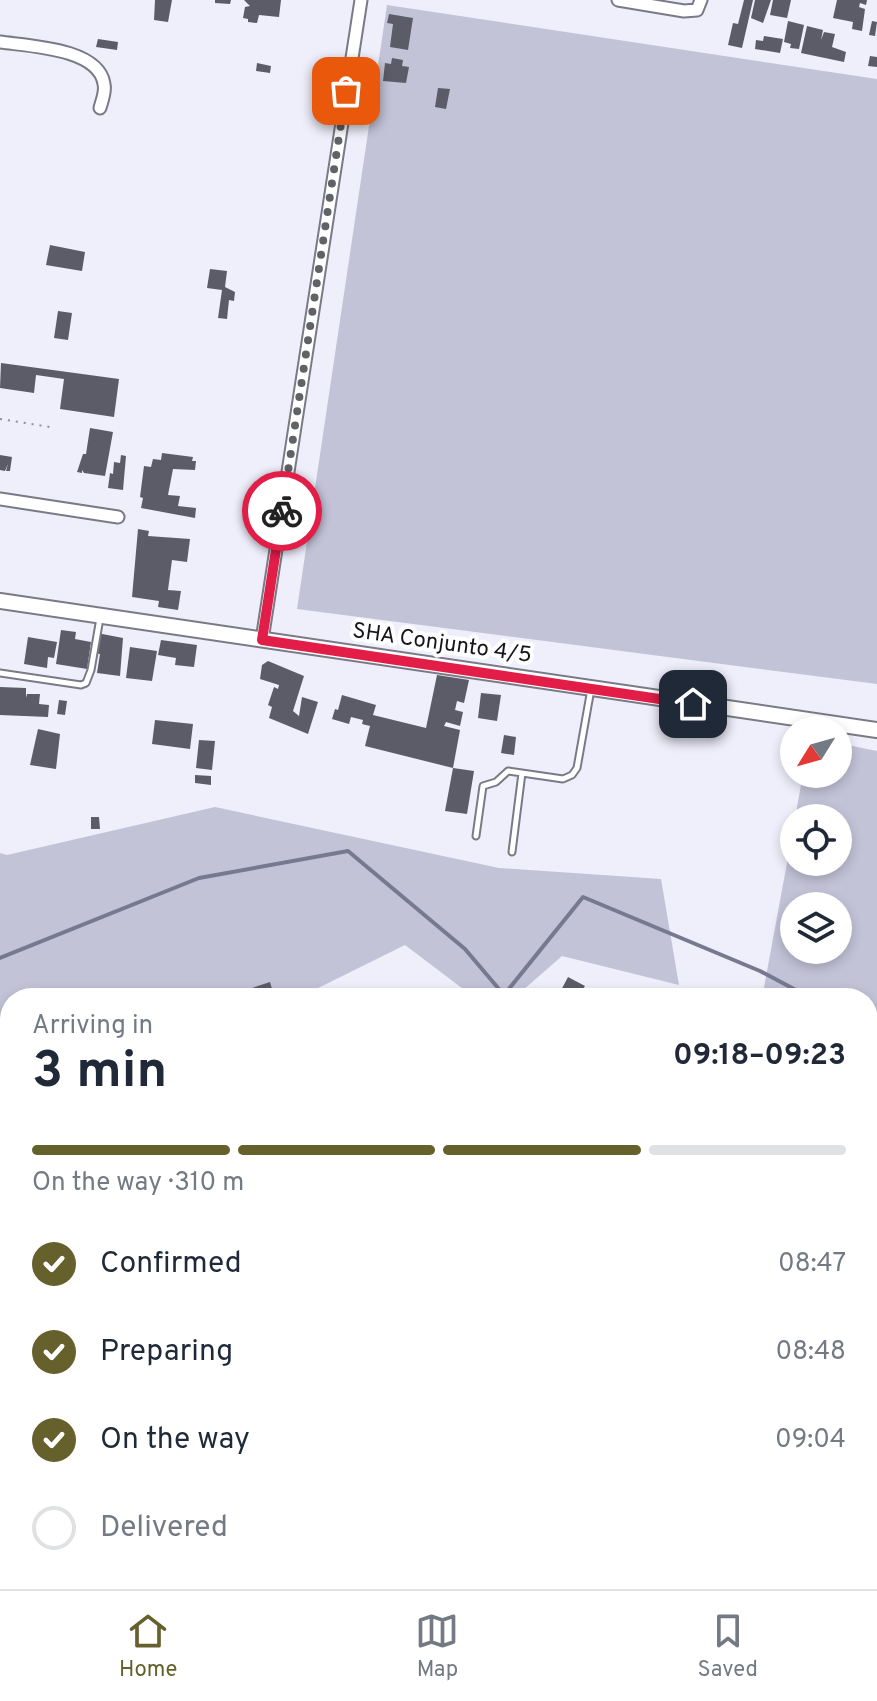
<!DOCTYPE html>
<meta charset="utf-8">
<style>
body{margin:0;font-family:Overpass,sans-serif;background:#f2f2f3;color:#1f2937;height:100vh;display:flex;flex-direction:column;font-size:30px;white-space:nowrap}
*{box-sizing:border-box;margin:0}
p{font-size:26px;color:#747a83}
.icon{flex:none;width:44px;height:44px;fill:none;stroke:currentColor;stroke-width:2;stroke-linecap:round;stroke-linejoin:round}
.map{position:relative;flex:1;overflow:hidden}
.drawer{position:absolute;left:0px;top:988px;width:878px;height:602px;display:flex;flex-direction:column;background:#fff;border-radius:32px 32px 0 0;box-shadow:0 4px 12px #0003}
.drawer>*{flex:none}
.needle{width:52px;rotate:233deg}
.fabs{position:absolute;left:780px;top:716px;display:grid;gap:16px}
.fabs a{display:grid;place-items:center;width:72px;height:72px;border-radius:50%;background:#fff;box-shadow:0 4px 12px #0003;font-size:40px}
.pin{position:absolute;display:grid;place-items:center;width:68px;height:68px;color:#fff;margin:-34px;border-radius:16px;box-shadow:0 4px 12px #0006}
.courier{position:absolute;display:grid;place-items:center;width:80px;height:80px;margin:-40px;border:6px solid #e11d48;border-radius:50%;background:#fff;color:#222;box-shadow:0 2px 10px #0007}
.headline em{font-style:normal;font-weight:700}
.headline div{display:flex;flex-direction:column-reverse}
.headline{display:flex;align-items:center;justify-content:space-between;height:136px;padding:0 32px}
h1{font-size:52px;font-weight:700;line-height:60px}
.bar{display:grid;grid-template-columns:repeat(4,1fr);gap:12px 8px;align-content:center;height:96px;padding:0 32px}
.bar i{height:10px;border-radius:6px;background:#e0e1e3}
.bar .selected{background:#65602c}
.bar p{grid-column:span 4}
ol{padding:0 32px;list-style:none}
li{display:flex;align-items:center;gap:24px;height:88px}
li p{margin-inline-start:auto}
li .icon{padding:8px;border-radius:50%;background:#65602c;color:#fff;stroke-width:4}
li:last-child{color:#747a83}
li i{width:44px;height:44px;border:4px solid #e0e1e3;border-radius:50%}
.tab-bar{display:flex;justify-content:space-around;align-items:center;height:112px;border-top:2px solid #e0e1e3;background:#fff;font-size:22px;color:#747a83}
.tab-bar a{display:grid;justify-items:center;gap:4px}
.tab-bar .selected{color:#65602c}
.map>svg:first-child{display:block}
</style>
<div class="map">
<svg width="877" height="1589" viewBox="0 0 877 1589">
<rect width="100%" height="100%" fill="#efeffc"/>
<path fill="#c2c3d7" fill-rule="evenodd" d="M387,5L877,79V684L297,609Z
M838,743L877,751V1204L868,1196V998H762L794,825V862H838V818H795L803,774H838ZM794,906H838V950H794Z
M215,807L499,868L661,879L679,985L562,956L514,998H475L405,945L298,998H10V1037H0V853L7,855Z"/>
<g fill="none" stroke-linecap="round" stroke-linejoin="round">
<path stroke="#77798e" stroke-width="4" d="M0,958L199,878L348,851L465,949L504,995L583,897L760,971L811,998
M868,1081L877,1102"/>
</g>
<path fill="#5b5c67" d="M155,0H172L168,22L154,20Z
M215,0H231L230,4L215,3Z
M244,0H281L279,17L259,15L257,23L248,22V19L243,18L245,7L250,6Z
M744,0H753L742,48L728,45L733,23L738,24Z
M755,0H771L763,23L751,18Z
M773,0H791L787,18L770,15Z
M837,0H867L866,5L860,3L859,7L865,9L862,31L852,29L853,22L833,18Z
M389,14L413,18L408,50L390,47L393,24L387,23Z
M788,21L804,25L799,49L790,48L791,44L784,42Z
M872,21L877,22L875,36L869,35Z
M807,26L823,30L821,40L824,32L835,34L832,47L846,52L844,62L801,53Z
M764,36L783,39L780,53L755,49L756,40L763,41Z
M98,39L118,42L117,50L96,47Z
M870,56L877,57V67L868,66Z
M392,58L403,60L402,66L409,67L406,83L383,81L385,63L391,64Z
M257,63L271,66L270,73L256,71Z
M438,88L450,89L446,109L435,107Z
M50,245L85,252L82,271L46,265Z
M210,269L227,271L225,287L235,292L234,301L229,300L227,319L218,318L222,290L207,288Z
M58,311L72,313L68,340L54,338Z
M1,363L119,379L114,417L60,409L64,379L36,375L34,393L0,388Z
M90,428L113,432L105,476L84,473L82,470V473L77,472L83,454H86Z
M162,453L193,457L192,461H196L195,470L173,469L168,495L180,496L178,506L196,508L195,518L141,508L143,498L140,497L144,466L151,467L153,459L161,460Z
M0,455L12,457L10,471H6L8,464L5,471L0,470Z
M121,455L126,456L123,490L108,488L110,473L113,474L114,462L120,463Z
M138,529L149,531L148,536L190,539L187,562L172,560L168,590L181,591L178,610L158,607L159,601L132,597Z
M61,630L76,632L75,639L91,642L87,669L56,664Z
M97,633L123,638L120,676L97,673L100,654L94,653Z
M28,637L57,642L54,658L48,657L47,668L24,664Z
M161,640L197,645L194,667L175,665L176,658L158,655Z
M130,647L157,651L152,681L126,678Z
M268,661L304,676L293,711L299,716L302,697L318,702L308,734L269,718L272,707L268,705L274,687L278,689L279,685L260,679L262,665Z
M437,675L469,680L464,703L457,701L455,710L463,712L460,726L446,722L444,726L460,730L453,768L474,771L467,814L445,811L453,768L365,746L370,726L362,724L363,720L351,717L349,724L332,719L335,709L338,710L342,695L376,705L373,715L426,728Z
M0,687L26,688V698L27,694H40L39,704L49,705L48,717L0,715Z
M481,693L501,695L497,721L478,718Z
M59,700L67,701L65,715L57,714Z
M155,720L193,724L190,749L152,744Z
M38,729L60,734L56,769L30,765Z
M504,735L516,737L514,755L501,753Z
M199,740L215,741L212,770L196,768Z
M195,775L211,776V785L195,783Z
M91,817H99L100,829H91Z
M568,977L585,986L578,998H557Z
M270,982L272,989L251,996L249,989Z
M538,989L555,998H534Z
M0,1457L10,1463L8,1503L0,1498Z
M0,1519L7,1523L3,1532L10,1522V1545L0,1559Z
M51,1580H65L67,1589H51Z
M77,1580H95L97,1589H80Z"/>
<g fill="none" stroke-linecap="round" stroke-linejoin="round">
<g stroke="#7a7a86" stroke-width="9">
<path id="service" d="M0,673L81,685L86,683L91,670L100,618
M476,836L483,786L496,782L508,771L563,779L572,775L577,768L591,689
M512,852L522,773
M0,1132L10,1142"/>
</g>
<g stroke="#7a7a86" stroke-width="15">
<path id="minor" d="M618,0L684,11L697,10L701,0
M0,42C28,46 99,48 104,84C106,92 102,100 100,108
M0,499L118,517
M262,640L361,0
M0,1097L10,1098
M868,1554L877,1559
M204,1580L219,1589
M14,1589L19,1580
M134,1589L139,1580
M319,1589L321,1580"/>
</g>
<g stroke="#7a7a86" stroke-width="18">
<path id="tertiary" d="M0,601L877,730"/>
</g>
<path stroke="#8d8d96" stroke-width="2" stroke-dasharray="2 6" stroke-linecap="butt" d="M0,419L50,427"/>
<use href="#service" stroke="#fff" stroke-width="5"/>
<use href="#minor" stroke="#fff" stroke-width="11"/>
<use href="#tertiary" stroke="#fff" stroke-width="14"/>
</g>
<g fill="none" stroke-linecap="round" stroke-linejoin="round">
<path stroke="#616168" stroke-width="8" stroke-dasharray="0 14.4" d="M282,511L346,91"/>
<path stroke="#e11d48" stroke-width="10" d="M282,511L262,640L693,704"/>
</g>
<g text-anchor="middle" dominant-baseline="central" stroke-width="8" stroke-linejoin="round" paint-order="stroke">
<g font-size="22" fill="#141419" stroke="#fefefe">
<text transform="translate(442 644) rotate(8)">SHA Conjunto 4/5</text>
</g>
</g>
</svg>
<div class="fabs">
<a><svg class="needle" viewBox="-14 -14 28 28"><path d="M0-13l5 13h-10z" fill="#e53935"/><path d="M0 13l5-13h-10z" fill="#747a83"/></svg></a>
<a><svg class="icon" aria-label="locate" viewBox="0 0 24 24"><circle cx="12" cy="12" r="6"/><path d="M12 2v4M12 18v4M2 12h4M18 12h4"/></svg></a>
<a><svg class="icon" aria-label="layers" viewBox="0 0 24 24"><path d="M12 4l9 5-9 5-9-5zM3 14l9 5 9-5"/></svg></a>
</div>
<div class="pin" style="left:346px;top:91px;background:#ea580c"><svg class="icon" aria-label="bag" viewBox="0 0 24 24"><path d="M5 8h14l-1 12H6zM9 8a3 3 0 0 1 6 0"/></svg></div>
<div class="pin" style="left:693px;top:704px;background:#1f2937"><svg class="icon" aria-label="home" viewBox="0 0 24 24"><path d="M3 11l9-7 9 7M6 9v11h12V9"/></svg></div>
<div class="courier" style="left:282px;top:511px"><svg class="icon" aria-label="bike" viewBox="0 0 24 24"><circle cx="6" cy="16" r="4"/><circle cx="18" cy="16" r="4"/><path d="M6 16l4-8h5l3 8M10 8l3 8H6M13 5h3"/></svg></div>
<section class="drawer">
<div class="headline"><div><h1>3 min</h1><p>Arriving in</p></div><em>09:18–09:23</em></div>
<div class="bar"><i class="selected"></i><i class="selected"></i><i class="selected"></i><i></i><p>On the way · 310 m</p></div>
<ol>
<li><svg class="icon" aria-label="check" viewBox="0 0 24 24"><path d="M5 12l5 5 9-10"/></svg>Confirmed<p>08:47</p></li>
<li><svg class="icon" aria-label="check" viewBox="0 0 24 24"><path d="M5 12l5 5 9-10"/></svg>Preparing<p>08:48</p></li>
<li><svg class="icon" aria-label="check" viewBox="0 0 24 24"><path d="M5 12l5 5 9-10"/></svg>On the way<p>09:04</p></li>
<li><i></i>Delivered</li>
</ol>
</section>
</div>
<nav class="tab-bar">
<a class="selected"><svg class="icon" aria-label="home" viewBox="0 0 24 24"><path d="M3 11l9-7 9 7M6 9v11h12V9"/></svg>Home</a>
<a><svg class="icon" aria-label="map" viewBox="0 0 24 24"><path d="M3 6l6-2 6 2 6-2v14l-6 2-6-2-6 2zM9 4v14M15 6v14"/></svg>Map</a>
<a><svg class="icon" aria-label="saved" viewBox="0 0 24 24"><path d="M7 4h10v16l-5-4-5 4z"/></svg>Saved</a>
</nav>
